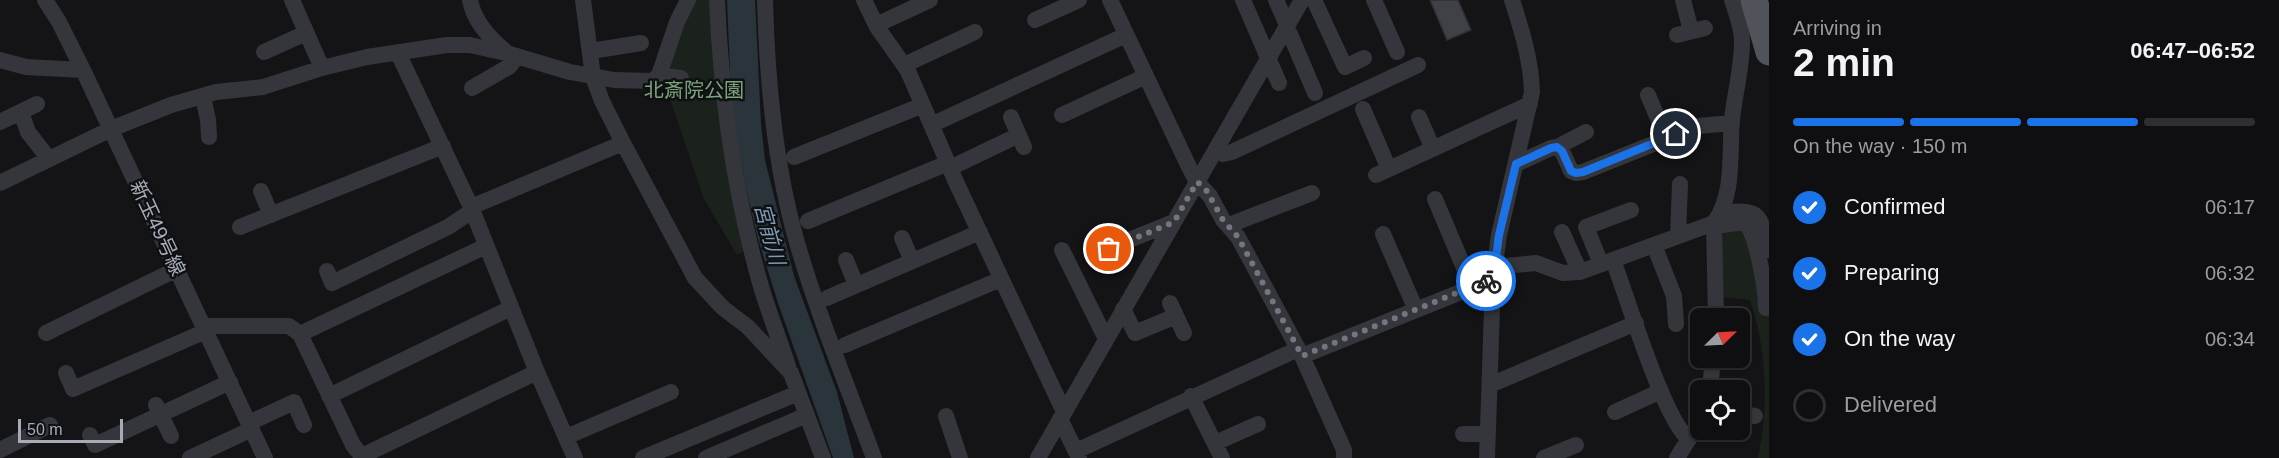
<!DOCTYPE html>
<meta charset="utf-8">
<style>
body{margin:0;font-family:Helvetica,"Noto Sans JP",sans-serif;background:#18181a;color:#f1f3f6;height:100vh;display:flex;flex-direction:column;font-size:22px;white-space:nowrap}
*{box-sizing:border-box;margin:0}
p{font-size:20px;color:#9b9c9f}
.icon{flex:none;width:33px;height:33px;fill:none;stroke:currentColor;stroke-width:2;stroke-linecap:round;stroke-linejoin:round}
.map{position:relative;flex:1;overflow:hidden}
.side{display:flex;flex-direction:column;background:#0f0f11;width:510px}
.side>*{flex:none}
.needle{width:39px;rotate:66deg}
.tools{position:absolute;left:1690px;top:308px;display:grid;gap:12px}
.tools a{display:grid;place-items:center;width:60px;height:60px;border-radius:9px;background:#0f0f11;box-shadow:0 2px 4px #0004,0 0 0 2px #2f2f31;font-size:30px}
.scale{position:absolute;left:18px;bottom:15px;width:105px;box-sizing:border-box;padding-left:6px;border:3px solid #a6abb7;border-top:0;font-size:16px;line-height:21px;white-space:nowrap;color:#a6abb7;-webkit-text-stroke:4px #0f1012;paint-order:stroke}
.pin{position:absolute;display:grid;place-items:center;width:51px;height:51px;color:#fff;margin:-26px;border:3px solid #fff;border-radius:50%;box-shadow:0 2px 6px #0007}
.courier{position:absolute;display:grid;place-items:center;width:60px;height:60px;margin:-30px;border:4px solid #1a73e8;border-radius:50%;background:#fff;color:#222;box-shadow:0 2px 8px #0007}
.overview em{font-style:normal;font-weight:700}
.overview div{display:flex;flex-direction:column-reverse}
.overview{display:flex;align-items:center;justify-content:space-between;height:102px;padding:0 24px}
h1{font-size:39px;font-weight:700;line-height:45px}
.bar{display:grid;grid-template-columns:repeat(4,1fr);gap:9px 6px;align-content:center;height:72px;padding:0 24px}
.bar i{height:8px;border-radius:4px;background:#2f2f31}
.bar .current{background:#1a73e8}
.bar p{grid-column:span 4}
ol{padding:0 24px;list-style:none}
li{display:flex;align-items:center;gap:18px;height:66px}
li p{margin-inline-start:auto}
li .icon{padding:6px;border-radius:50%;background:#1a73e8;color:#fff;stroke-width:4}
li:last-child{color:#9b9c9f}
li i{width:33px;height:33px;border:3px solid #2f2f31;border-radius:50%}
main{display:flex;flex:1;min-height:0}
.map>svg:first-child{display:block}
</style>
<main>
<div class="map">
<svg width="1769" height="458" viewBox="0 0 1769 458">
<rect width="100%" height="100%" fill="#141417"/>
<path fill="#1a221b" d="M694,0H713L748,249L737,255L704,199L668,93L669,69L680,26Z
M1743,227L1769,285V458H1758C1769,407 1767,350 1750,300L1722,297L1720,242L1724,230Z"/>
<path fill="#2a343b" d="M727,0H755L761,124L765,160L794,276L837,392L854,458H833L778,303L758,239L746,188L738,145L731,95Z"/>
<path fill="#404147" stroke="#2e2e33" stroke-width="1.5" d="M1430,0H1458L1471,30L1447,40Z"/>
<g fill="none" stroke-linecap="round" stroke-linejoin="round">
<path stroke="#35363c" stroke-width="16" d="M45,0L59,22L83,70L265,458
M292,0L322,68
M470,0C474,22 490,38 506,52
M583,0L593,77L602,101L623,143L695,278L723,308L748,327L791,373L823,458
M717,0C721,96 734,191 760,283C768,311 779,338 788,366
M765,0C767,80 774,162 796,239C817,313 847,385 874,458
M864,0L877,27L908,71L956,182L1064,412
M1110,0L1189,167L1197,182L1210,196L1223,220L1238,237L1302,356L1344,450V458
M1243,0L1279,83
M1276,0L1287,25
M1314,0L1345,67L1364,58
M1374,0L1397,52
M1683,0L1691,31
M1035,20L1079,0
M876,25L930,0
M1287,27L1315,93
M1677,35L1705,28
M591,51L641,43
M264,52L306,33
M398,53L471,207L537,372L575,458
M0,60L26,67L83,70
M904,65L975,32
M659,75L681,78
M472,88L510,66L517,56
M1648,95L1666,138
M203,96L208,120L209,137
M1363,109L1389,169
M21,112L28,132L49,159
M1062,115L1146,76
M1011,117L1024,147
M1419,117L1433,149
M0,122L37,104
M931,125L1126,35
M1557,147L1586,132
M1215,151L1223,154L1232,152L1418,65
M794,157L923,105
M1516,164L1551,148L1557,147L1562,151L1571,171L1576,173L1583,172L1698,126L1732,123
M950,168L1019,135
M1376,175L1530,104
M0,183L111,129L171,105L216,92L263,87L322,68L367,57L447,45H470L506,53L570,72L614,80L653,81L659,75L677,22L688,0
M261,191L271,215
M1435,199L1472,287
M471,207L623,143
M1722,213C1762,208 1759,215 1769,250
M808,221L948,163
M1229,225L1312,193
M240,227L443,146
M1562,232L1580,272
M1383,234L1416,310
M1678,236L1680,184
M902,238L912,261
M1654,245L1674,296L1676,324
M1109,248L1174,222
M1062,250L1106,339
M846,260L856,285
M1613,260C1626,294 1665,423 1689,439
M1496,262L1505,266L1536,263L1563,273L1580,272L1714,223L1722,225L1745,222C1757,235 1766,290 1766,308
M1601,264L1586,227L1631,210
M327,271L332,283L448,227L472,211
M827,298L980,232
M1170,303L1184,333
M1123,309L1135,333L1176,316
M1716,318L1714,223C1735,194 1729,154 1732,119C1735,93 1742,67 1742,41C1742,27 1736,13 1732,0
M204,326H289L300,334L353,445L360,454H366L537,372
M46,333L177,269
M300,334L486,246
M845,345L1001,279
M1302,356L1493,279
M66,373L73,389L206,331
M1490,385L1636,323
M1710,390L1713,357
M329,396L511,308
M1191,396L1222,458
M156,405L171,436
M1615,412L1661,391
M1740,414L1755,416
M946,416L960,458
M1060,419L1079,458
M249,423L294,402L304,425
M1463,434H1488
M90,435L95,445L230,382
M566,437L671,392
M1215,443L1258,424
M0,450L50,425
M1076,451L1298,349
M190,458L252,429
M643,458L798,393
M706,458L807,415
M1038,458L1302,0
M1487,458L1493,279L1499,235L1532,92C1531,60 1522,31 1512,0
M1544,458L1576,445
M1677,458L1701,419"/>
<path stroke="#51535b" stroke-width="27" d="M1754,0L1769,52"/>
</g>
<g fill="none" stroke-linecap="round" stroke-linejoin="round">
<path stroke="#73767f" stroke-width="6" stroke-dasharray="0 10.8" d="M1109,249L1174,222L1197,182L1205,188L1223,220L1238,237L1302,356L1486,281"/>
<path stroke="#1a73e8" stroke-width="8" d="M1486,281L1493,279L1499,235L1516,164L1551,148L1557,147L1562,151L1571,171L1576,173L1583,172L1676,134"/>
</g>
<g text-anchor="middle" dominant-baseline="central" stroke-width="5" stroke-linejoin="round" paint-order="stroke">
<g font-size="20" fill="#7ca37d" stroke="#0f1012">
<text x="694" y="90">北斎院公園</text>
</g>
<g font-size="20" fill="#a6abb7" stroke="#0f1012">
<text transform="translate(158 228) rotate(65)">新玉49号線</text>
</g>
<g font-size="21" font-style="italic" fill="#7b9ab4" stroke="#0f1012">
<text transform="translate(770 234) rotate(75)">宮前川</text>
</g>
</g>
</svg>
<div class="tools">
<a><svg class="needle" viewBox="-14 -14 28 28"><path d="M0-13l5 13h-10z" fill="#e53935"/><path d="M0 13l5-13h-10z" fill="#9b9c9f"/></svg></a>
<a><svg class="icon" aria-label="locate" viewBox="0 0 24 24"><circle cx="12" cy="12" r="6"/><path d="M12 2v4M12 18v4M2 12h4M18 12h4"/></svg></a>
</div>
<div class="scale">50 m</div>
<div class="pin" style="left:1109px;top:249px;background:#ea580c"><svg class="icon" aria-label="bag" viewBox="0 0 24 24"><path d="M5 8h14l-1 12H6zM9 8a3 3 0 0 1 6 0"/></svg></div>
<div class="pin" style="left:1676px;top:134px;background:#1f2937"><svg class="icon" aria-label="home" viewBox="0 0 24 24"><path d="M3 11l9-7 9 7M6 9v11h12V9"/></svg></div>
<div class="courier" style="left:1486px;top:281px"><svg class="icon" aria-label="bike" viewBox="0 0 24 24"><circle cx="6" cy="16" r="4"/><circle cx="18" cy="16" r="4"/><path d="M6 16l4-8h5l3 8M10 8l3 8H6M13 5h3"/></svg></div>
</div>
<section class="side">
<div class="overview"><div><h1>2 min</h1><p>Arriving in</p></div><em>06:47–06:52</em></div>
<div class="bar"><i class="current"></i><i class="current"></i><i class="current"></i><i></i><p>On the way · 150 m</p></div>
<ol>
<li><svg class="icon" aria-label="check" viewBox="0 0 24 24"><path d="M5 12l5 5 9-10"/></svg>Confirmed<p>06:17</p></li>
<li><svg class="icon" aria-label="check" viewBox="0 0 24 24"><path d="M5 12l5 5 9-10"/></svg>Preparing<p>06:32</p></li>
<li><svg class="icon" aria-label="check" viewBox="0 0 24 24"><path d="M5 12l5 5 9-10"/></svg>On the way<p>06:34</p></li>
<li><i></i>Delivered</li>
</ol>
</section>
</main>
